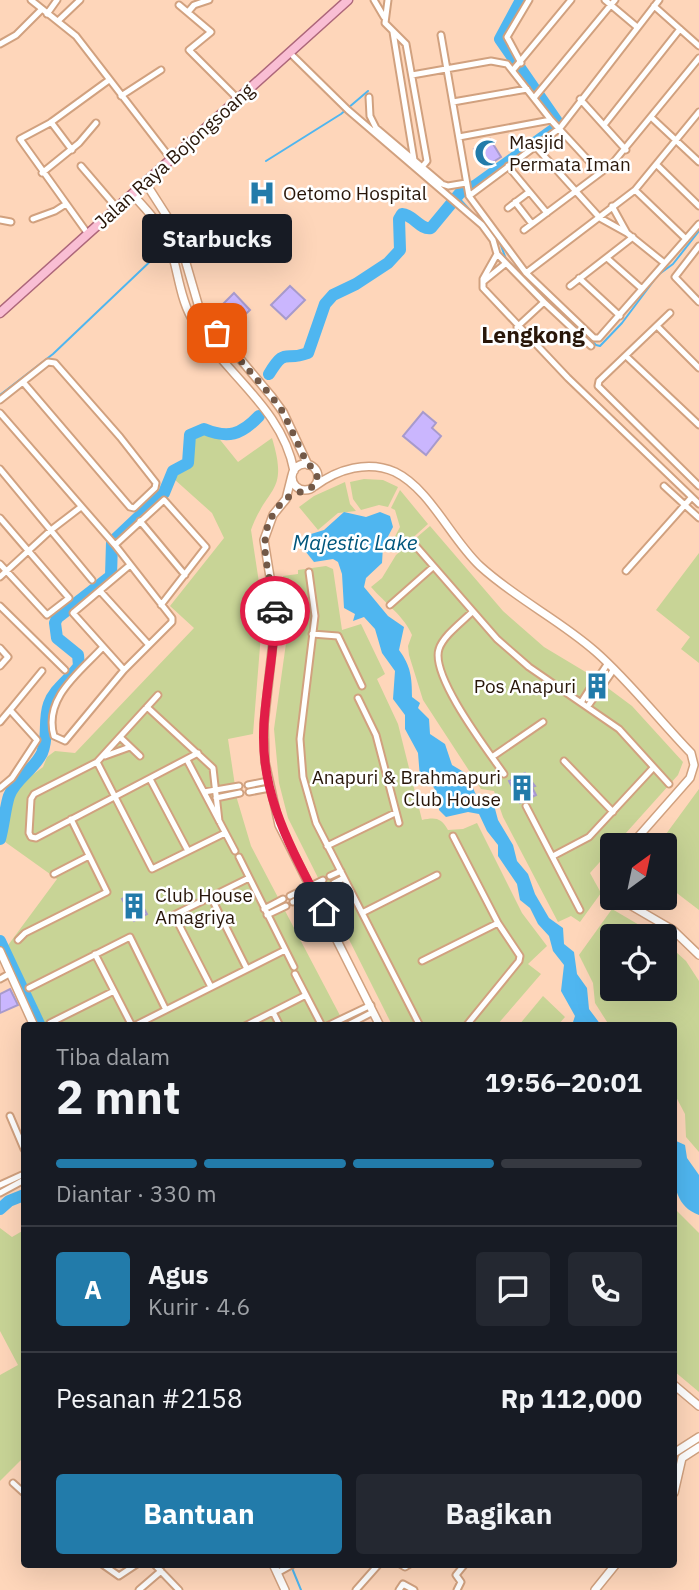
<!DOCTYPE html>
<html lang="id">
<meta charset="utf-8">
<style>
body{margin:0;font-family:"IBM Plex Sans",sans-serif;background:#242831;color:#f1f3f6;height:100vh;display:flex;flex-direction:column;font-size:26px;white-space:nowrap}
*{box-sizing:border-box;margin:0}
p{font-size:23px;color:#9ea1a6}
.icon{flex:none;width:38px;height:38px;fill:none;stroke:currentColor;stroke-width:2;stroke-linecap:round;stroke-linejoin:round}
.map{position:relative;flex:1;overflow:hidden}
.sheet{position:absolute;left:21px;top:1022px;width:656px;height:546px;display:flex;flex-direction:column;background:#171b24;border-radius:7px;box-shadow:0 7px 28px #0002}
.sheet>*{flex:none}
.needle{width:46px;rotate:33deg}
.controls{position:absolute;left:600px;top:833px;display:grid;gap:14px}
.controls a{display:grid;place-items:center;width:77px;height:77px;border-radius:7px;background:#171b24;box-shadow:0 7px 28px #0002;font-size:35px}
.pin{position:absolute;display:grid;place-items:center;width:60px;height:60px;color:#fff;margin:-30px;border-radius:14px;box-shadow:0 4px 10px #0006}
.courier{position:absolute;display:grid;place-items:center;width:70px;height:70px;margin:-35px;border:5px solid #e11d48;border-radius:50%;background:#fff;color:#222;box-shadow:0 2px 9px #0007}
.bubble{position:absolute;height:49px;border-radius:7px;background:#171b24;box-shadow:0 7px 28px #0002;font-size:23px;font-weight:700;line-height:49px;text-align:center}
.overview em{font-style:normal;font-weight:700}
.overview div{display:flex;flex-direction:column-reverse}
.overview{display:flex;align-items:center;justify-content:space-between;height:119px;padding:0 35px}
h1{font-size:46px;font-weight:700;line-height:52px}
.bar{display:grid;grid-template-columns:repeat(4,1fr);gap:10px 7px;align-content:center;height:84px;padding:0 35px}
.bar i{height:9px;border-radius:5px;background:#363941}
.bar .on{background:#227baa}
.bar p{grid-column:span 4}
.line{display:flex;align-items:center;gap:18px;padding:0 35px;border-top:2px solid #363941}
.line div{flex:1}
.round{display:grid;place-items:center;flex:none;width:74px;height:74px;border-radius:7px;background:#242831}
.action{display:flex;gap:14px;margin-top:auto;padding:14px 35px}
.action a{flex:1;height:80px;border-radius:7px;background:#227baa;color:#fff;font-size:28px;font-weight:700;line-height:80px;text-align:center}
.action a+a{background:#242831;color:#f1f3f6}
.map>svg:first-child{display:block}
</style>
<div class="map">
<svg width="699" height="1590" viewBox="0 0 699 1590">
<rect width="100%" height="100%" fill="#fed6ba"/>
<path fill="#c8d496" d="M200,432L217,436L238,462L272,438C289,494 267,485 251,530L263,609L253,734L228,739L237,799L251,846L345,1025H43L6,948L57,879L1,839L8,825L11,791L43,767L47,757L55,751L75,753L194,628L170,606L224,538L212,513L174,479L170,481C176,470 192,469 192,456C192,450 191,444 191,438Z
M364,479L383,480L398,487L388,507L379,505L361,510L353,499L350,482Z
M345,482L350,504L356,511L338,513L318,530L299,507L314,496Z
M400,490L428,524L396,553L391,544L400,527L395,510L391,508Z
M430,526L503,611L544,647L589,674L632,706L683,762L678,775L590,873L601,893L580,922L571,916L558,922L503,817L494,791L481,789L423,700L409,655L408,646L412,635C405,617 384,602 371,587L382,578L396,555Z
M699,553V663L681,649L690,637L656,610Z
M326,566L333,569L342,630L361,624L385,674L377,679L398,724L422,820C436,817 441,818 448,830L463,829L477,823L522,913L547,946L528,964L541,974L497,1025H392L288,818L279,783L274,729L288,629L283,576L298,574V570Z
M699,789V910L665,884V845H658Z
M612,909L658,936H612V989H665V942L686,961L699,981V1152L686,1137L685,1114L674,1093V1026L609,1025L595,1003L593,983L579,955Z
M543,996L565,1017L558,1025H519Z
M674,1208L699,1233V1392L674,1371Z
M0,1228L12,1237L24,1230V1457L0,1481V1375L18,1365L0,1331Z"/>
<path fill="#4fb6f0" d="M344,512L366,517L380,512L390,516L393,527L383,546L382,563L366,578L364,587L388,616L404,627L399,650C411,666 412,678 412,697L420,703L418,708L429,719L430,734L445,744L452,765L467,774L476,795L494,805L498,820L513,845L517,861L528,874L535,894L549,918L563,928L564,944L574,952L577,974L587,988L589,1009L601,1025H572L575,1016L561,991L564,965L553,951L549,936L538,924L530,908L520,900L517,884L498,856V845L487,831L479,814L468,812L446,817L439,810C439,796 437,788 426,780L416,783L415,779L420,778L418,753L405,729V715L393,699L395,671L382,653L375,629L364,617L353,621L355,614L344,608L342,574L338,562L333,559L314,562L306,552L308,538L311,534L324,530Z
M674,1140L685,1145L687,1158L699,1175V1215C668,1204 674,1168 674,1140Z"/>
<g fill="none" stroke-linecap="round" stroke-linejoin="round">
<path stroke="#4fb6f0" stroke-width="2" d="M266,161L341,114L368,91
M457,196L500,243L506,259L596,345L600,346L622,323L658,275L673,264L699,231
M189,226L197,218
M0,395L53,354L159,253
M292,1568L301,1590"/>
<path stroke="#4fb6f0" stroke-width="12" d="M269,374C286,346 284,362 308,353L325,304L333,295L356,284L388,263L400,250L399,219L402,214C414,215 420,230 431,228L460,193L476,185L554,129L558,123L500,39L521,0
M0,839C4,825 5,808 9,796C15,779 34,770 42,753C49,737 43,721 49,704C54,689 70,679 79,666L78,655L57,638L55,623L57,618L111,576L112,542L164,493L173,471L188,463L190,435L204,429C228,439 241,435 259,416
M0,941L40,1026
M0,1209L9,1201L24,1195"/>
</g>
<path fill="#cab6fe" stroke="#a79acc" stroke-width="2" d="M490,139L501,157L485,167L474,149Z
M290,286L305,300L286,319L271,305Z
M234,293L250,310L238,321L222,305Z
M423,412L436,423L432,428L441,436L426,455L403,436Z
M525,773L535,786L532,787L536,795L520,803L509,781Z
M135,892L147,914L134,921L122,899Z
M10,989L18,1005L0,1013V994Z"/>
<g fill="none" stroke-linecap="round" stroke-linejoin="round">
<g stroke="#d1a17f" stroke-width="9">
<path id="street" d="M31,0L76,36L171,159
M374,0L384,17
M388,0L385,23L406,44L427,161L422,167
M605,0L637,27
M179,5L211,32L189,50L238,99
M654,6L699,46
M188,12L194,5L209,0
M47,14L57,0
M59,20L80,0
M393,32L414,160
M441,35L469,196L526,273L594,338H599L699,224
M0,44L16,35L41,10
M290,53L348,110L482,225L493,240L497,254L483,279V288L568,378L699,504
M521,63L507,37L529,0
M513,70L571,0
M412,75L491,61L507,64L551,120L600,173
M121,96L161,70
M369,97L370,116L376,128L442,184L448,186L466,183
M534,98L615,0
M580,99L626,150
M453,102L527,89
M652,118L699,162
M51,122L72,150
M604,125L680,29
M459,137L551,120
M536,147L600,218L627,233
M657,165L699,206
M81,166L117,208
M508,166L547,213
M42,173L79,143L96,123
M635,190L686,239
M469,196L560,128L659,0
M515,202L532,224
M612,206L627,233L663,262
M508,208L529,192
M33,219L55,211L66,204
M0,220L11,222
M524,230L612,164L699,58
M88,234L20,139L50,123L109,80
M699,246L675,277L699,302
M497,254L544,302L517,327
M607,258L642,289
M526,273L635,190L699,112
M579,278L620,316
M484,281L505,264
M570,286L633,237
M544,302L591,346
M670,313L599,381L598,386L699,486
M658,327L699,368
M626,356L699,425
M0,400L48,362L55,363L120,437L156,483L155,488L134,508L130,507L23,382
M0,413L115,545L172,618V622L124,670L73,613L130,565
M0,469L92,580
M664,486L699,518
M0,518L69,598L47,615L0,564
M140,521L185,575
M115,545L164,500L206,547L161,605
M415,545L497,639L529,667L619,729L669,784
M626,571L691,498
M309,572L315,616L300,739L303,777L316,823L420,1026
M0,577L51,530L81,507
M100,591L149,645
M390,605L433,567
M0,606L65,670
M472,612C462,622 443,636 439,649C430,676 488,751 504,774
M312,634L338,636L362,686
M103,647C80,672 43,698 54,736L65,741L124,670
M0,648L8,657L0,666
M596,681L608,663
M603,685L614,669
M158,695L97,762L34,794L31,799L29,833L31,837L36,838L198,753
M358,698L376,735L399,823
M582,701L591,687
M588,706L598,692
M147,707L213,768L219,821
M10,710L42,671
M0,722L10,710L37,740L12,778L0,788
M120,737L140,756
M105,756L130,747
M492,757L543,722
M187,760L235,851
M564,761L613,812
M97,762L152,869L225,833
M150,779L188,851
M248,785L268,781
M204,792L239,786
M249,792L270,788
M216,798L240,793
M526,806L580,910
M453,836L498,923L520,956L519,961L466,1026
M327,846L395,813
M553,856L589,837L653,768
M239,857L294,967
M54,874L89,856
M330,876L341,871
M334,883L344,878
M290,896L323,880
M211,897L247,969
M293,902L327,887
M264,909L283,899
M362,913L437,875
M267,915L286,906
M18,940L25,933L107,892L71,819
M95,954L132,1026
M422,961L498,923
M295,974L322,1026
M0,979L9,974
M211,987L174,915L249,878
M29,988L130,937L166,1010
M273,1012L280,1026
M50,1023L114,991
M134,1026L285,950
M245,1026L306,995
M327,1026L371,1005
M346,1026L373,1012
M10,1116L24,1149
M0,1185L24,1174
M0,1193L24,1180
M13,1483L24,1493
M102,1564L119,1576L137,1564
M154,1564L179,1590
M400,1564L405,1567L410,1564
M277,1573L293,1564
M139,1590L161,1571
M356,1590L379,1564
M399,1590L403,1584L414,1590
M457,1590L461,1582L456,1575L465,1564"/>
</g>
<g stroke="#d1a17f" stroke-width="10">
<path id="secondary" d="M145,182L177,232L200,311L272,397L283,412L308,465
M132,194C148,211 164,228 171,250C178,272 180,297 191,317C221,372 282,406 294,471
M292 477a13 13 0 1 1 26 0a13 13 0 1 1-26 0Z
M292,475L286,499L273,515L264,540L276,614L264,724L265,762L279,825L380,1026
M315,486C338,469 368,460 395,472C430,489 451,539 480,566C516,599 560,620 596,652C630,682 659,720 691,753L694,765L690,778L631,845
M612,866L608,878L612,893
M618,898L673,930L699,955
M0,951L34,1026
M674,1385L699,1406
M674,1453L699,1437
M674,1493L682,1458L699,1447
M273,1564L285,1590
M595,1590L616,1564"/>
</g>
<g stroke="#ad677a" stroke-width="11">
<path id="primary" d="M0,313L348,0"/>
</g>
<use href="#street" stroke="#fff" stroke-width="5"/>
<use href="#secondary" stroke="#fff" stroke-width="7"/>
<use href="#primary" stroke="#f9bed4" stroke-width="8"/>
</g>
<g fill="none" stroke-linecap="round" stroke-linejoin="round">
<path stroke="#735947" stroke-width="7" stroke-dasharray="0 12.6" d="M217,333L272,397L283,412L306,461L317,474C318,493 299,489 287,498C280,503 274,513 270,520C257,548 273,582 275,611"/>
<path stroke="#e11d48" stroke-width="9" d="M275,611C275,649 266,687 264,724C259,796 293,851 324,912"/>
</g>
<defs>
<g id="mosque-bare" transform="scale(2.1)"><path d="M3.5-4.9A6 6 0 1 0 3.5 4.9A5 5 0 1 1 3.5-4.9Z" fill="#227baa" stroke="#fff" stroke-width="2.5" paint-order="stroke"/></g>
<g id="hospital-bare" transform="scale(2.1)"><path d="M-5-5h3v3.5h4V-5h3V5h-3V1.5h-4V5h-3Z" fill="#227baa" stroke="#fff" stroke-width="2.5" paint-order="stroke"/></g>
<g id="building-bare" transform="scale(2.1)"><path d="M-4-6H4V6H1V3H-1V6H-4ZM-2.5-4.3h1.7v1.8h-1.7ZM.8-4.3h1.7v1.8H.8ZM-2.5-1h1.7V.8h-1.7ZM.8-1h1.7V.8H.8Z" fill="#227baa" stroke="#fff" stroke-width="2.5" paint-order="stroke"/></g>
</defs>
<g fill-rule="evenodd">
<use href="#mosque-bare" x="488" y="153"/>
<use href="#hospital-bare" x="262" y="193"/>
<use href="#building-bare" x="597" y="686"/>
<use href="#building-bare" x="522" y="788"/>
<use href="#building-bare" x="134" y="906"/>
</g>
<g text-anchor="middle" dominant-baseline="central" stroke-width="5" stroke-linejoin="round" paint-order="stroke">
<g font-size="19" fill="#281609" stroke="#fff" text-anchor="start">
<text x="509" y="142">Masjid<tspan x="509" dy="22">Permata Iman</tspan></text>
<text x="283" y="193">Oetomo Hospital</text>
<text x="576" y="686" text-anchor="end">Pos Anapuri</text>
<text x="501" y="777" text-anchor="end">Anapuri &amp; Brahmapuri<tspan x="501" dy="22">Club House</tspan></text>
<text x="155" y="895">Club House<tspan x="155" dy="22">Amagriya</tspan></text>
</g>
<g font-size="19" fill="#281609" stroke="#fff">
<text transform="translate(174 156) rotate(-42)">Jalan Raya Bojongsoang</text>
</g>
<g font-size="21" font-style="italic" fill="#00567c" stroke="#fff">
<text x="355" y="542">Majestic Lake</text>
</g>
<g font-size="23" font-weight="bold" fill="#281609" stroke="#fff">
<text x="533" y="334">Lengkong</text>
</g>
</g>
</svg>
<div class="controls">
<a><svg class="needle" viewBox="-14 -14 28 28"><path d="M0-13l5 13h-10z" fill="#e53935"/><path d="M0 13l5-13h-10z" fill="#9ea1a6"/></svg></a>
<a><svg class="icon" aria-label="locate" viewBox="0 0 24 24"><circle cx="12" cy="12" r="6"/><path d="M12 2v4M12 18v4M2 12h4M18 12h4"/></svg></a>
</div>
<div class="pin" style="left:217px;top:333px;background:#ea580c"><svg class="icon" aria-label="bag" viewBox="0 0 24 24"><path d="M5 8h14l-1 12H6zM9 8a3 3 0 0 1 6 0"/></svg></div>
<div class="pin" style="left:324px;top:912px;background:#1f2937"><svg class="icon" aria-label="home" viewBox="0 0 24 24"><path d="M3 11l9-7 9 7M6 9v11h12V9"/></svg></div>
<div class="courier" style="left:275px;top:611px"><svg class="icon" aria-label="car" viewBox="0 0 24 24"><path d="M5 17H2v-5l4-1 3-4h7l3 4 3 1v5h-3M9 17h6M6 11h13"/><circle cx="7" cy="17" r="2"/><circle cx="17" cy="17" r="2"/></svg></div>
<div class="bubble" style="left:142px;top:214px;width:150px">Starbucks</div>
<section class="sheet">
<div class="overview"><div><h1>2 mnt</h1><p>Tiba dalam</p></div><em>19:56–20:01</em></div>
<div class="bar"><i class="on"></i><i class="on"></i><i class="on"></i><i></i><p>Diantar · 330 m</p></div>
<div class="line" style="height:126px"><b class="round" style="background:#227baa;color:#fff">A</b><div><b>Agus</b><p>Kurir · 4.6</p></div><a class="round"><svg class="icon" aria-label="chat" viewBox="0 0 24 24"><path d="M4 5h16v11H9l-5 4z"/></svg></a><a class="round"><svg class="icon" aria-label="phone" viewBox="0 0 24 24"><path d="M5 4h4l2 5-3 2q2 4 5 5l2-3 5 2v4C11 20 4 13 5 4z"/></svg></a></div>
<div class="line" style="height:91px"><div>Pesanan #2158</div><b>Rp 112,000</b></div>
<div class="action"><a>Bantuan</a><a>Bagikan</a></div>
</section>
</div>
